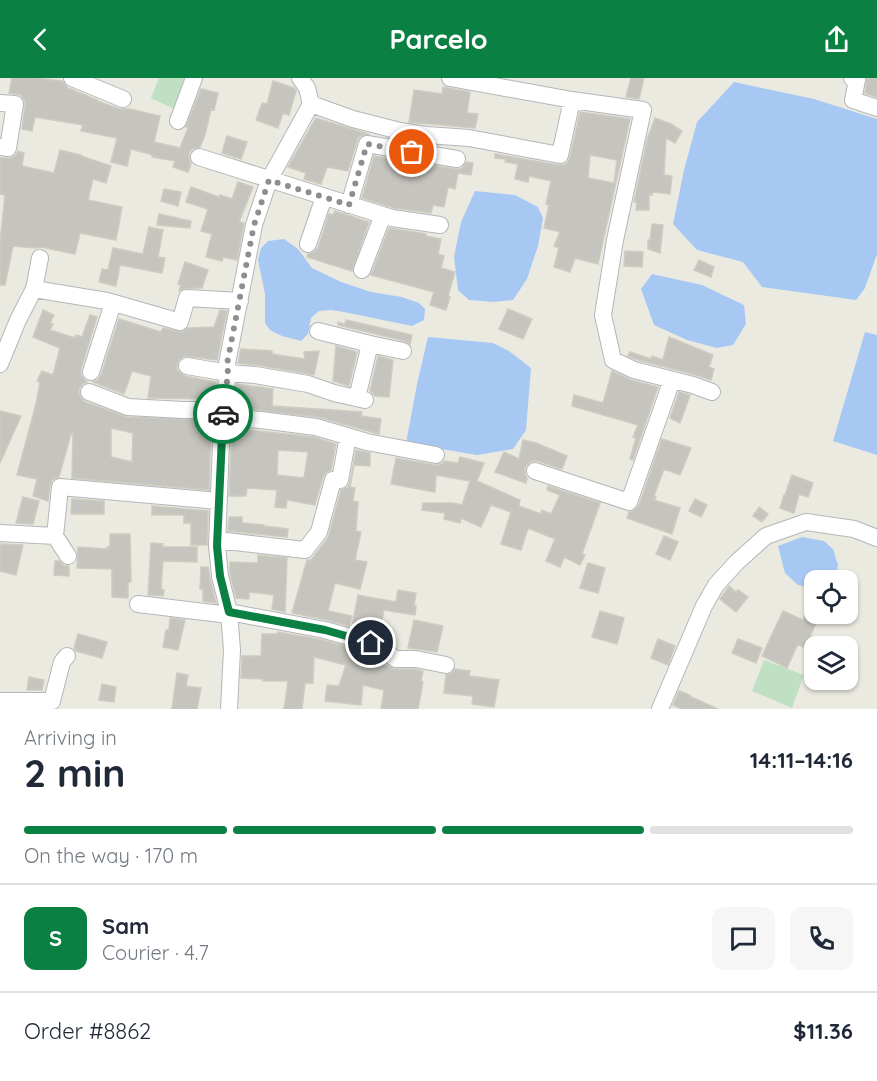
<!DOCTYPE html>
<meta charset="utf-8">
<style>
body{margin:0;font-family:Quicksand,sans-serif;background:#f6f6f7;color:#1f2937;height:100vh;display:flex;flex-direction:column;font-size:22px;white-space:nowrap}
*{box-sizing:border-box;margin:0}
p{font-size:20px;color:#747a83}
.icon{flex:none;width:33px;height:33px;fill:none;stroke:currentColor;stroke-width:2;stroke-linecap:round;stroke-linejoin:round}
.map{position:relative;height:631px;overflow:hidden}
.sheet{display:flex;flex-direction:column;background:#fff;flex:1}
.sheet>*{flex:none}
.controls{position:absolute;left:804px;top:492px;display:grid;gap:12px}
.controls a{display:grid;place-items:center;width:54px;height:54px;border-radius:12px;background:#fff;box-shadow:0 2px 4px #0004;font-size:30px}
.pin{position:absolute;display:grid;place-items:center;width:51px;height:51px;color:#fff;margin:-26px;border:3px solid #fff;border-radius:50%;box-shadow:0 2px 6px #0007}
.courier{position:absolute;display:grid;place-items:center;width:60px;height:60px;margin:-30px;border:4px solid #0b8043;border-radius:50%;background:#fff;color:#222;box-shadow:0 2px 8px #0007}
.head em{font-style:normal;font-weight:800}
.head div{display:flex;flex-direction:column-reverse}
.head{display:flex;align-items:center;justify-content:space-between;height:102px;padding:0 24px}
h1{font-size:39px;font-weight:800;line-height:45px}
.bar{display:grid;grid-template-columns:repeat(4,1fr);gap:9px 6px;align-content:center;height:72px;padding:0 24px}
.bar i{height:8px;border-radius:4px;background:#e0e1e3}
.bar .selected{background:#0b8043}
.bar p{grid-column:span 4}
.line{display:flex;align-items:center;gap:15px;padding:0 24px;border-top:2px solid #e0e1e3}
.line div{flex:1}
.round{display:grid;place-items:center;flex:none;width:63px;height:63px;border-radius:12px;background:#f6f6f7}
header{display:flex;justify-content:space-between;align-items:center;height:78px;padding:0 24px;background:#0b8043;color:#fff;font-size:27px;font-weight:800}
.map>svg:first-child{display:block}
</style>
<header><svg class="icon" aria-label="back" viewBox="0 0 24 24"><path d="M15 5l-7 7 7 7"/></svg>Parcelo<svg class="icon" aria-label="share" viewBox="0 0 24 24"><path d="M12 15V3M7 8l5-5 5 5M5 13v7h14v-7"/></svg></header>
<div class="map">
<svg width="877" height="631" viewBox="0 0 877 631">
<rect width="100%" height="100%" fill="#ebeae1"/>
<path fill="#c0e0c4" d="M159,0H184L174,31L151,20Z
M764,582L804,597L792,630L752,613Z"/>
<path fill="#a8c8f4" d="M734,4L814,21L877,41V176L865,210L856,222L762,209L743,184L697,172L673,146L684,92L697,44Z
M475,113L515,117L538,129L543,140L538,168L527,201L513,222L494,224L469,222L458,212L454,179L461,144Z
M284,161L298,171L312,190L341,204L371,214L402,219L419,225L425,231L424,242L412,248L344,234L331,232L319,233L311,240L308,256L301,263L282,258L270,252L265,245V216L258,182L261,170L268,163Z
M652,196L702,207L744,227L746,246L733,267L717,270L687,262L654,247L641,211Z
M865,254L877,257V377L833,363Z
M428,259L493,265L509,273L531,290L526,352L513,371L477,377L406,365L417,306Z
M802,459L824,463L833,471L838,487L835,502H814V510L798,507L785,495L778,468Z"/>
<path fill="#c6c4be" stroke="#ceccc0" stroke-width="1.5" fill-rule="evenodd" d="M12,0H33L62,3L68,10L97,22V23L120,31H130L160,38L154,64L180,70L188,50L186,49L201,11L218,15L214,32L211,31L205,57L200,69L192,71L189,75V81L191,86L188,94L173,89L175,83L152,79L153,77L131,71L127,88L111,84L117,60L81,53L83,47L35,39L32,53L22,51L25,28V23L21,17L9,15Z
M631,0H644L639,21L626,19Z
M867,0H877V19L865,15Z
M273,3L294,10L296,13L289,37L283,35L278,50L256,42L262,25L267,26Z
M443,9L470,14L467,35L478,36L475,50L409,44L414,12L442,16Z
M580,34L630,41L598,186L575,180L570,194L554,189L559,170L554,168L560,154L544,150L549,127L546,126L551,103L529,98L528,104L515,101L518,86L505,84L506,81L495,80V76L558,87H564L568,84L570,79ZM590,77L617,82L614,105L588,100Z
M316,40L368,56L360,58L357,63L348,93L327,89L321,106L304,101L306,95L288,89Z
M655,40L671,46L682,53L675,65L666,60L664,97L672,98L670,116L653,114L652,117L649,116V132H636L637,125L634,124L647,62Z
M227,58L247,64L241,81L222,75Z
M60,72L81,77V78L111,88L106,105L93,101L88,122L122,129L116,162L80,155L75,176L41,169L36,170L13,168L5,207H0V164L5,117L0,116V80H11L16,77L18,73L24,75L22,88L54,95Z
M374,78L455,91H461L467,84L473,85L471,97L458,95L455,111L448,109L444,129L433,127L431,135L394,130L362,120Z
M238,104L253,109L239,144L244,145L237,182L223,179L222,183L206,179L212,156L201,153L208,131L186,124L191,109L219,119L220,117L232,121Z
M164,111L181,114L178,128L161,123Z
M335,133L369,144L352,193L307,179L308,176L314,174L318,170L329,136L333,137Z
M159,136L191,143L190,150L157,147Z
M652,146L663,147L660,175L648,171V162H650Z
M149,149L163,152L158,179L165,180L162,195L120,187L116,208L99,204L102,191L108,192L113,170L143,176Z
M389,150L426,156V158L441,161L438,176L444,178L441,190L455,194L448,218L450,219L446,232L430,227L434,214L371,197Z
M625,173L643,174L642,189L624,188Z
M699,182L714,189L711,199L694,192Z
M185,184L208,192L202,210H187L179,213L181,207L178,206Z
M508,231L532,241L523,261L499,251Z
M43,232L54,237L50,245L53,246L50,252L75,260L76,257L82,259L90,237L97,239L81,291V297L84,301L87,304L82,306L79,311V315L81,320L85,324L127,339L211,342L209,412L72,400L73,356H71L59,399L52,402L50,407L48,423L33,418L37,401L17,397L36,326L40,304L37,303L42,293L53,297L60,270L33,259ZM111,350L133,355L132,384L111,379Z
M220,232L227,233L217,282L184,278L179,282L177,287V292L181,296L185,298L216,304L214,321L148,320L151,298L132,293L124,316L93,304L98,302L101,297L119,241L161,254L163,250L182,254L188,250L214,249Z
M346,242L412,257L410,266L405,263L338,247V244L345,246Z
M669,259L713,277L709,289L714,291L711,302L696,297L638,282L628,278L630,274L651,281L652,278L663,282Z
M336,268L357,274L349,308L333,303Z
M241,271L272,273V276L305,281L304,274L319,273L314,297L257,287L238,285Z
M378,278L393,282L389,319L375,318L370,313Z
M612,293L631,302L658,309L633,382L630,381L636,360L633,359L638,347L572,328L574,317L603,325Z
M237,306L273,311L272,328L362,334L361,338L381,341L379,356L318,339L234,329Z
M679,314L690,317L680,345L670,340Z
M0,333L21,338L0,385Z
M232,350L314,359L336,366L331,392L326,394L323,399L315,427L287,422L286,430L275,429L277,412L247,410L246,418H229ZM278,372L308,374L304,400L277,397Z
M662,361L691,370L680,397L664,391L654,418L656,419L654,422L680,430L672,456L627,440L629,434L635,432L639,427Z
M523,362L536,365L567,378L562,391L538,383H532L528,386L525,390V396L527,400L526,405L495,394L504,374L519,381Z
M356,372L370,375V388L354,387L350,409L355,410L353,423L358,424L356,453L361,454L355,482L367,484L360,511L335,505L328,533L352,538L349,548L327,542L292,535L307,482H311L328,460L341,412L348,409L350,404Z
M460,379L484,385L477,403L520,422L519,428L541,436L542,432L551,436L560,417L547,412L548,408L600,425L582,476L585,477L580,487L564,479L560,489L546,483L555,461L528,450L521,472L501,466L511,434L491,427L481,449L461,440L460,445L444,441L445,435L422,432L423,425H453L462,427L470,403L436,397L435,414L391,406L396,380L435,387H440L445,383L458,385Z
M792,397L813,405L808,419L799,416L794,435L780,430L784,417H785Z
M23,419L39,423L33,446L16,445Z
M72,421L104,423V436H71Z
M695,421L707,427L701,439L689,433Z
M152,428L208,433L207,467H191V445H184V437H152Z
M759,429L768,436L762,444L753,438Z
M229,439H242V445L264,447V448L288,451L287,459L228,453Z
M110,456H130L131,504H128V520L112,519V491L77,490L78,469L107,471V469H110Z
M664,458L678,464L670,482L656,476Z
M151,465L163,466L162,469H197V484L163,483L161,511L164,512L163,518L148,517Z
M0,466L23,467L16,497L0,493Z
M258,477L287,480L285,534L272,531L274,517L249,514V521L236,520L230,496V484L258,485Z
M55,483H59L64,488H69V498L54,497Z
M588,485L605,490L598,515L580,510Z
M201,489H208L210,500L216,525L203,523V511H200Z
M729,508L736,514L738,512L748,519L736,534L720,521Z
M398,512L416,515L414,527L416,528L415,537L384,532L380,553L352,548L358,517L396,524Z
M809,530L814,533V536H820L805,570L798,566L787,590L762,578L783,533L803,542Z
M600,533L624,540L617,566L592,559Z
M170,540L185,542L178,572L163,569L166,552H169Z
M414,542L443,548L437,574L418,571L408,570Z
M278,554L323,562L355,571L368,577V576L382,585V586L395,591H415L423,593L421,603L423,604L418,631H381L384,612L363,607L361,627L325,623L327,607L339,608L346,587L314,579L313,605H305L302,631H284L288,603H263V601L241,600L242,578H261L262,556H277Z
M78,556L107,564L102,580L76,573L74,570Z
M658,561L675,568L668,587L651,580Z
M738,561L762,570L756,585L732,575Z
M455,591L470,593L469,598L499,602L494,629L472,626L473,618L444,615L446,597L453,594Z
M177,595L188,597L186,608L201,610L197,631H172Z
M29,599L44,602L42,612H27Z
M102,606L116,609L114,624L99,622Z
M679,613L690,617L689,618L718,631H682L673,627Z"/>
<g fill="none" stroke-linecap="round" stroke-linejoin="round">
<g stroke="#b4b6ba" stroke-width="18">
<path id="street" d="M72,0L123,21
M450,0L572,22L643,32L615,162L603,237L613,282L634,292L693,307L712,314
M852,0L857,2L853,22L877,30
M0,25L15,26L8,70L0,69
M311,26L353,41L400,53L427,57L469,60L560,77L572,22
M178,43L194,0
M199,79L392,140L440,147
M349,127L367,66L457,81
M308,166L324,119
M362,192L383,137
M34,211L107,223L180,244L187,220L240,223
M318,253L370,266
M0,286L18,242L34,211L40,180
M187,288L228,295L255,297L308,306L334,315L365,322
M91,294L113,225
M89,314L128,329L183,332H224
M357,320L370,266L403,273
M222,339L261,342L316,349L367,364L436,377
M535,393L629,424L672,302
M0,455L55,458
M217,462L305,472L319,454L333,402H340L348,358
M68,478L55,458L60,409L219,423
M138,526L229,537
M229,534L325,552L371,565L396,581H416L446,587
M0,623H52L62,584L67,578
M229,631L232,572L229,534L220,498L217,468L222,339L228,295L227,286L254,147L269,102L311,26L307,10L300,0
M660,631L704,528L716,507L737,484L766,458L806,444L854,451L877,460"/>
</g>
<use href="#street" stroke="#fff" stroke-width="16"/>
</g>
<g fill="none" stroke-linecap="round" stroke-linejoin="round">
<path stroke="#8d8e8d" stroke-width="6" stroke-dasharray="0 10.8" d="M223,336L228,295L227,286L254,147L269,102L349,127L367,66L412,74"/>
<path stroke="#0b8043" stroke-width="8" d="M223,336L217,468L220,498L229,534L325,552L371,565"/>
</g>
</svg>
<div class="controls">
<a><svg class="icon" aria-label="locate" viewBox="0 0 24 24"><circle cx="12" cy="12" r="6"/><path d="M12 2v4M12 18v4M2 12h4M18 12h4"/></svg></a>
<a><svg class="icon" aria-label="layers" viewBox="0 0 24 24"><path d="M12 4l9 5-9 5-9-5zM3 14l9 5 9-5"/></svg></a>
</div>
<div class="pin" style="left:412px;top:74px;background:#ea580c"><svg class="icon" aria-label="bag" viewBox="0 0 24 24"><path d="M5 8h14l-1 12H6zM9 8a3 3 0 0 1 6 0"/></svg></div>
<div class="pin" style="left:371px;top:565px;background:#1f2937"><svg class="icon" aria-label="home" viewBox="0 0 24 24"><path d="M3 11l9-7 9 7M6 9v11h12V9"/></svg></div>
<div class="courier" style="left:223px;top:336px"><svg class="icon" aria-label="car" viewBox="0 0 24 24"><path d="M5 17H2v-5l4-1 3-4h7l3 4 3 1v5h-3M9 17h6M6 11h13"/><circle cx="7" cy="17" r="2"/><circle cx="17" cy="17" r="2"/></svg></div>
</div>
<section class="sheet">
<div class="head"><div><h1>2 min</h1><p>Arriving in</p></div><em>14:11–14:16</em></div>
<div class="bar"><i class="selected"></i><i class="selected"></i><i class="selected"></i><i></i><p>On the way · 170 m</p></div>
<div class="line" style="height:108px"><b class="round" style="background:#0b8043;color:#fff">S</b><div><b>Sam</b><p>Courier · 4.7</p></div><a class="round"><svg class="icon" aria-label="chat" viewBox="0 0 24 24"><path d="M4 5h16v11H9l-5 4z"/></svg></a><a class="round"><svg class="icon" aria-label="phone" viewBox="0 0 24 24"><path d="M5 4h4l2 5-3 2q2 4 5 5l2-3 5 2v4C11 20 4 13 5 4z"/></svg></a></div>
<div class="line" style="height:78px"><div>Order #8862</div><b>$11.36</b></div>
</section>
